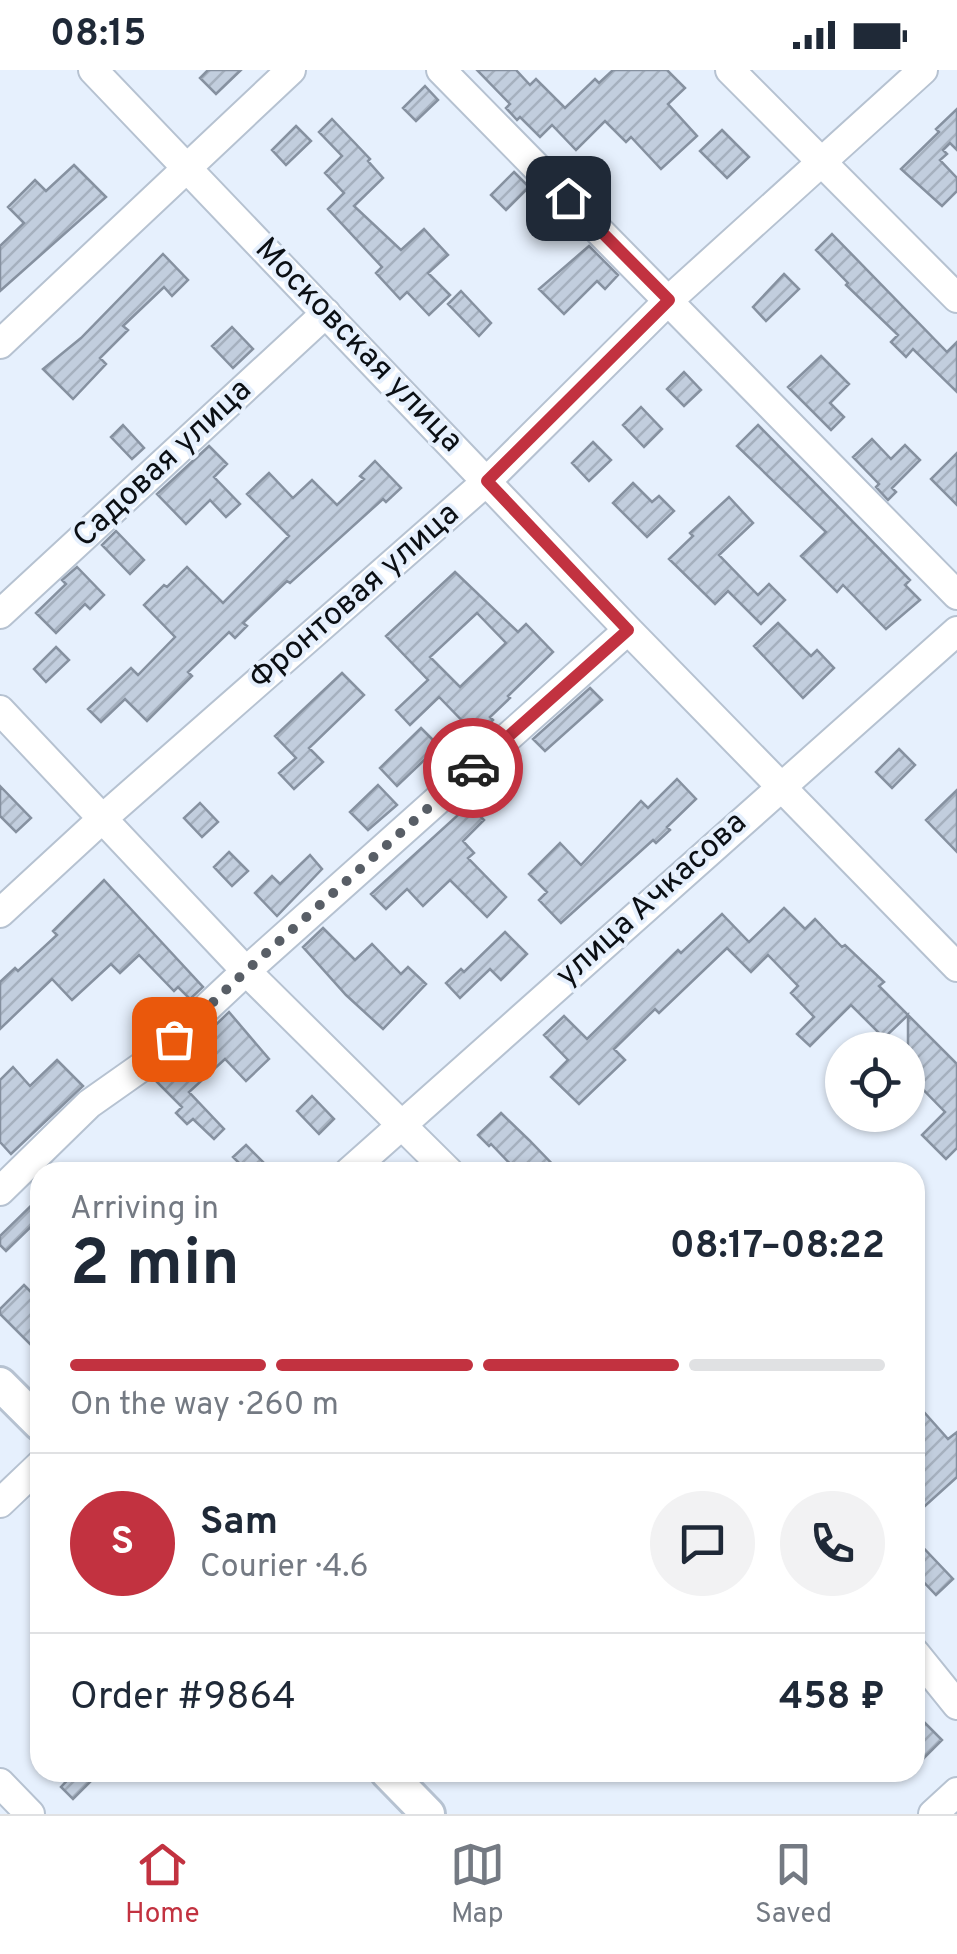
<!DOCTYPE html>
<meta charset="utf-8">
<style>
body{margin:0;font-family:Overpass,sans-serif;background:#f2f2f3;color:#1f2937;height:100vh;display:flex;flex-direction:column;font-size:38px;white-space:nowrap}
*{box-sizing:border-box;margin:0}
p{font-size:32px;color:#747a83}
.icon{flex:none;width:55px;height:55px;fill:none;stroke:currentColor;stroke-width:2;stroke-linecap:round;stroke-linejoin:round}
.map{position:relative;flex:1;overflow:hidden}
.sheet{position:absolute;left:30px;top:1092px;width:895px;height:620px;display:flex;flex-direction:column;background:#fff;border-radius:30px;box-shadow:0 2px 8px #0004}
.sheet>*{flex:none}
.buttons{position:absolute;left:825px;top:962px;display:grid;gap:20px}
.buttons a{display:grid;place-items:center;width:100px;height:100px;border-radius:50%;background:#fff;box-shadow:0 2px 8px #0004;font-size:50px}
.pin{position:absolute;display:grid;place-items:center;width:85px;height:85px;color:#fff;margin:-42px;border-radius:20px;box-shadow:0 5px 15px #0006}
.courier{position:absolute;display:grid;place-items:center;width:100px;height:100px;margin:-50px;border:8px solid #c23240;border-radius:50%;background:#fff;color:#222;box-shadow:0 2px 12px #0007}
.headline em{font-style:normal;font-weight:700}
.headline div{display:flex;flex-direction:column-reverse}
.headline{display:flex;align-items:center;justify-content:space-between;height:170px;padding:0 40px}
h1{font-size:65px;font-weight:700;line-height:75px}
.bar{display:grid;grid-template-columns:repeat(4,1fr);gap:15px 10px;align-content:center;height:120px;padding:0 40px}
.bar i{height:12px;border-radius:8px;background:#e0e1e3}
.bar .on{background:#c23240}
.bar p{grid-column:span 4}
.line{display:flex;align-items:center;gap:25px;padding:0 40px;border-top:2px solid #e0e1e3}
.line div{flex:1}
.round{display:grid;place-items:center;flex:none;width:105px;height:105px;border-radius:52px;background:#f2f2f3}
.status{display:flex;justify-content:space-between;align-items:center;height:70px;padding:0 50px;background:#fff;direction:ltr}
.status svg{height:28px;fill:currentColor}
.tab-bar{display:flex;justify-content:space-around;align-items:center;height:140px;border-top:2px solid #e0e1e3;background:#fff;font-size:28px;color:#747a83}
.tab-bar a{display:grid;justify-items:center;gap:5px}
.tab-bar .on{color:#c23240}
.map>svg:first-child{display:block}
</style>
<div class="status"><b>08:15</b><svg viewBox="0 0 49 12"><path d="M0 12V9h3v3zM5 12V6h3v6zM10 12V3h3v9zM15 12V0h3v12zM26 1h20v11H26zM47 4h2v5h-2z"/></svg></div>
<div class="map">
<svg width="957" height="1744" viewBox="0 0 957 1744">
<defs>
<pattern id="building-hatch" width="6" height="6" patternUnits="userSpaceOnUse" patternTransform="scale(2.5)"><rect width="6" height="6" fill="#c2cede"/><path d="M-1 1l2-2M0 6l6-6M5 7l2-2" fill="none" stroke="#a5b0be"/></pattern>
</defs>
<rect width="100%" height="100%" fill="#e6f0fd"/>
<path fill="url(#building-hatch)" stroke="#8691a0" stroke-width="2.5" fill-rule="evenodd" d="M208,0H241L216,24L200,8Z
M477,0H516L530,15L536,9L565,38L595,9L599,13L613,0H667L685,18L668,34L697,66L661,99L631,67L626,72L605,51L576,80L552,55L540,67L520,47L517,50L506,38L510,34Z
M425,16L438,30L416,51L403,38Z
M957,39V80L950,73L943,80L947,84L940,90L957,108V121L942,136L901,99L939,62L936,59Z
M332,49L370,89L368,91L383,108L354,136L401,180L424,159L448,185L428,203L450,225L429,245L407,222L400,229L376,203L382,197L328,139L344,123L325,103L342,86L319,62Z
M296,56L311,71L286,95L272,80Z
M722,60L749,87L727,108L700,81Z
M74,95L106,127L0,221V176L24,153L8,137L35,110L46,121Z
M514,102L529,117L506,140L491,125Z
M832,164L947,282L957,272V322L913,279L906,287L891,272L898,265L846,215L848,213L816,180Z
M589,176L618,205L605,219L597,211L564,244L539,219Z
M163,184L188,210L172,226L164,217L123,256L128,260L100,288L106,294L73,329L43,299L81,268Z
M784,204L799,219L766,251L753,237Z
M461,221L491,253L479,266L448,234Z
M232,257L253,279L233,298L212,276Z
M821,286L849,314L830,333L844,347L831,360L788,317Z
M684,302L701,320L684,336L667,319Z
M641,337L662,359L644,377L623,355Z
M123,355L144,378L132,389L111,367Z
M758,355L910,510L905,515L920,530L886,559L843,515L837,522L801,486L826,462L737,376Z
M872,369L891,389L905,375L920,390L892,418L896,422L888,430L876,417L879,414L853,387Z
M593,372L611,390L589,411L572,393Z
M209,376L227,394L214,407L240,434L226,447L210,430L186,454L157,424Z
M957,383V435L931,409Z
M375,391L401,418L386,432L383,429L290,513L287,511L243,553L247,556L235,568L229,562L188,602L192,606L147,651L125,629L101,652L88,639L131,598L138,605L175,567L144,535L164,515L167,517L187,497L223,533L289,466L247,424L269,403L293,428L312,410L337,435L364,409L360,406Z
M633,413L652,432L659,426L674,441L647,467L613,433Z
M729,427L753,453L719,485L758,525L769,514L785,530L761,554L728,521L715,534L669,489L693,466L690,463Z
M116,461L144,490L130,504L102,475Z
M77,497L104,525L90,539L85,534L56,563L36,543L66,514L62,510Z
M455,502L518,562L526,554L553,582L508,626L510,628L490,647L493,650L477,666L439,627L410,655L396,640L428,610L386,566ZM477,543L506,573L460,617L430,587Z
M778,553L811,586L817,580L834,598L803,628L754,576Z
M56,577L69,590L46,612L34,599Z
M342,603L364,625L309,678L323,692L294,719L279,703L296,688L275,666Z
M590,618L602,630L545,681L533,669Z
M421,658L439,676L397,716L380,698Z
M899,679L915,695L892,718L876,702Z
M677,709L696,729L667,757L670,760L656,773L653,770L561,853L539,830L547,822L529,804L560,773L581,795L641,731L648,738Z
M378,715L397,735L368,760L350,742Z
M0,716L31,748L16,762L0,746Z
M957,720V782L926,750Z
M200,733L218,752L202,767L184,748Z
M469,735L484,750L463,771L474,783L468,788L506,827L487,847L450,810L423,836L407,819L386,839L371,824Z
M229,782L248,801L232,816L214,797Z
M310,785L322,799L277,846L255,823L272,806L280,814Z
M104,810L203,917L190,929L178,917L174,921L139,885L120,903L111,894L72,930L52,909L0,959V912L15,898L18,901L57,865L53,861Z
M784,838L805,859L815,849L842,877L845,875L884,912L879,916L957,994V1078L946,1089L922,1065L945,1042L908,1004V945L884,968L851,935L810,976L797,964L814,947L791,923L798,916L768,885L751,902L727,878L659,943L655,939L614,979L625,990L579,1034L551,1007L568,990L544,965L564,946L587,969L678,880L681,883L722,844L749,872Z
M323,858L355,890L372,874L401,904L408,897L426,914L383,959L346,925L303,877Z
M505,862L527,884L501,910L490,899L460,928L446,913L461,899L464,902Z
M229,942L269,989L246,1011L225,989L189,1022L224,1059L214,1069L193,1049L187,1054L176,1043L182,1037L157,1012Z
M57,990L83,1016L11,1084L0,1072V1010L13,997L30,1016Z
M312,1026L334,1049L319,1064L297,1041Z
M501,1043L529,1070L560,1102H518L491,1074L489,1076L478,1065Z
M246,1075L273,1102H248L233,1087Z
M40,1127V1148L6,1181L0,1175V1166Z
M24,1215L40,1231V1284L0,1244V1239Z
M915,1332L948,1369L957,1362V1407L915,1445Z
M915,1469L953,1509L936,1525L915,1503Z
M915,1643L942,1670L923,1689L915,1680Z
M75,1702H100L73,1729L61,1717Z"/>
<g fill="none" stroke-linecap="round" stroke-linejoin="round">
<g stroke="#b6c2d1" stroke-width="32">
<path id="minor" d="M93,0L628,560L957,897
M441,0L957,525
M730,0L957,228
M0,274L291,0
M0,544L326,243
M0,640L246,901L449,1102
M0,843L102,749L487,411L669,230L923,0
M349,1102L957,561
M0,1121L89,1034L150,991L246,901L628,560
M0,1433L40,1395
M915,1583L957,1635
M0,1713L30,1744
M933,1744L957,1722"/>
</g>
<g stroke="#b6c2d1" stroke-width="38">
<path id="major" d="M0,1314L40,1354
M387,1702L428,1744"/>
</g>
<use href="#minor" stroke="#fff" stroke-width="28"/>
<use href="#major" stroke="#fff" stroke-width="32"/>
</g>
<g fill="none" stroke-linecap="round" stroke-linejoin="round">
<path stroke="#585e66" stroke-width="10" stroke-dasharray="0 18" d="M174,969L246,901L473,698"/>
<path stroke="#c23240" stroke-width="12" d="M473,698L628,560L487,411L669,230L568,128"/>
</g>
<g text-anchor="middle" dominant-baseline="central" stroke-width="8" stroke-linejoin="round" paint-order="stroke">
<g font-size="32" fill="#0b0f14" stroke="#e6f0fd">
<text transform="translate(358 276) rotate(46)">Московская улица</text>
<text transform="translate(163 394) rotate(-43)">Садовая улица</text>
<text transform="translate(355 527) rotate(-41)">Фронтовая улица</text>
<text transform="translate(652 830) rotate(-42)">улица Ачкасова</text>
</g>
</g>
</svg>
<div class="buttons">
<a><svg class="icon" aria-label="locate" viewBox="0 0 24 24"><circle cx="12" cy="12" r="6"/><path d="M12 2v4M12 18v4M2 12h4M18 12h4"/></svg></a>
</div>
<div class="pin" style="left:174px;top:969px;background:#ea580c"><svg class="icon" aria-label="bag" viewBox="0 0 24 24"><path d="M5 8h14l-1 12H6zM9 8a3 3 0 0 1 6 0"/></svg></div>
<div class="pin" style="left:568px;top:128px;background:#1f2937"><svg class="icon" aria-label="home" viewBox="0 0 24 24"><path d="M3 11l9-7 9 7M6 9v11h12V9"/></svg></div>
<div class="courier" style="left:473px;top:698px"><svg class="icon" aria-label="car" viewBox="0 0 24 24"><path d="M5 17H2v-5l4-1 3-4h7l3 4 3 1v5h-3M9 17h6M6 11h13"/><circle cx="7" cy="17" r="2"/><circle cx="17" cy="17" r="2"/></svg></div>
<section class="sheet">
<div class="headline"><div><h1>2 min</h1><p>Arriving in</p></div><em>08:17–08:22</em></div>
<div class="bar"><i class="on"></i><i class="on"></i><i class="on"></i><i></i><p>On the way · 260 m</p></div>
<div class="line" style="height:180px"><b class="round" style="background:#c23240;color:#fff">S</b><div><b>Sam</b><p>Courier · 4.6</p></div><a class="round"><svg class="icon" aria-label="chat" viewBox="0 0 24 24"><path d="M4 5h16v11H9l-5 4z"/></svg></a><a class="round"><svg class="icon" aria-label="phone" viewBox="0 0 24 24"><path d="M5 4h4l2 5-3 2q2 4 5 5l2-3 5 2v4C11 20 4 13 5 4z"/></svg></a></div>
<div class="line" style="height:130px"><div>Order #9864</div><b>458 ₽</b></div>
</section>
</div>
<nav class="tab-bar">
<a class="on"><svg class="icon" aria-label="home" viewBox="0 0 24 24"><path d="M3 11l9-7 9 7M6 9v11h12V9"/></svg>Home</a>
<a><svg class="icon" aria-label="map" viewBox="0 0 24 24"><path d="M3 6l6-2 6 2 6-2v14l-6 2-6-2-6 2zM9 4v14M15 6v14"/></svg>Map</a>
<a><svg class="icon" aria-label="saved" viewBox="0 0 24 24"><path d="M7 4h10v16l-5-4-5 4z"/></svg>Saved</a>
</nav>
